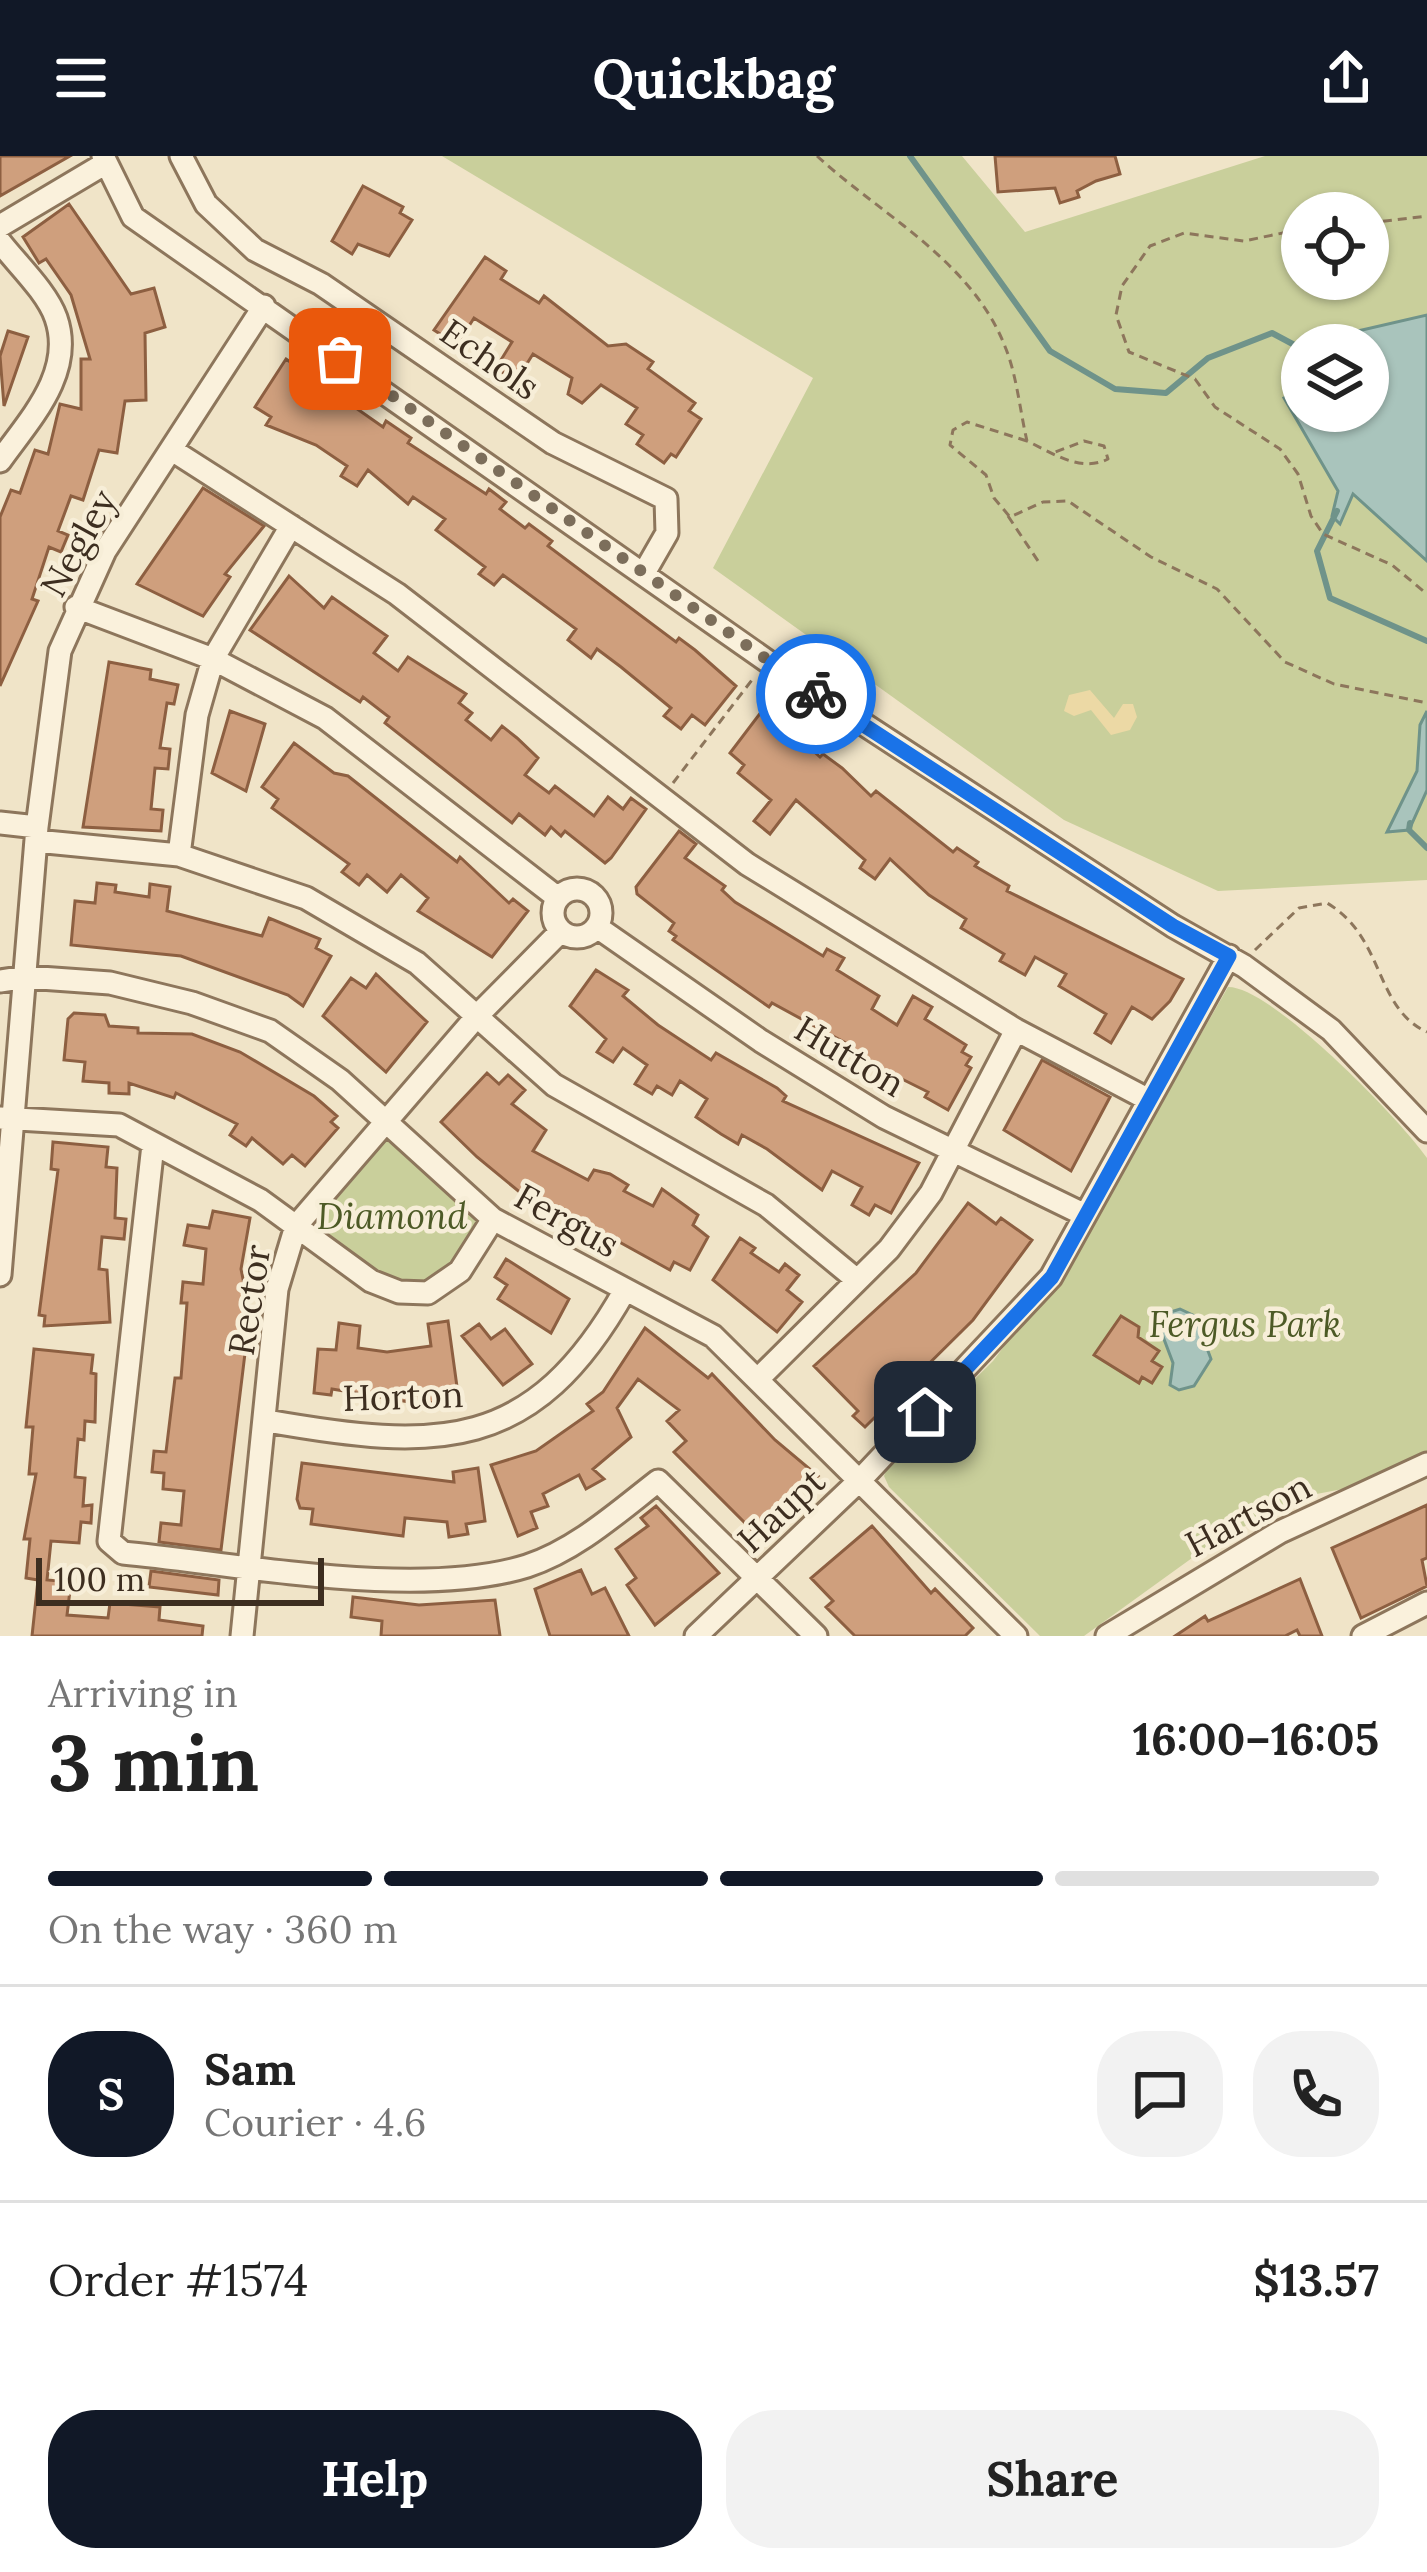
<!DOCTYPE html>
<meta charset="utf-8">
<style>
body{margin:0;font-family:Lora,serif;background:#f2f2f2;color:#222;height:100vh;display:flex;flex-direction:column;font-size:45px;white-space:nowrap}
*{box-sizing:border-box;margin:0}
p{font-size:39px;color:#767676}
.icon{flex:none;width:66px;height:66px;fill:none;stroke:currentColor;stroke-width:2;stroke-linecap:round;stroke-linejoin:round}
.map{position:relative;height:1480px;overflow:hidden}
.sheet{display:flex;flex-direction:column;background:#fff;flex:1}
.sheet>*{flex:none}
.fabs{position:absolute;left:1281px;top:36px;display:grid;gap:24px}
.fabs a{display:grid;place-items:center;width:108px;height:108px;border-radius:50%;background:#fff;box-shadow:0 3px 9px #0004;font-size:60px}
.scale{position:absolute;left:36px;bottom:30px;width:288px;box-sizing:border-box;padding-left:12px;border:6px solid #3d2e20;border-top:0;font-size:33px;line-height:42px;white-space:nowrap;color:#3d2e20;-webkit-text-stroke:9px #f7eed8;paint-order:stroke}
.pin{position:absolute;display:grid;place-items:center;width:102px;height:102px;color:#fff;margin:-51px;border-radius:24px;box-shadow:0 6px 18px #0006}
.courier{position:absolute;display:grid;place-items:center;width:120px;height:120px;margin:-60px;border:9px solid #1a73e8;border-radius:50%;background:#fff;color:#222;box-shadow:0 3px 15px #0007}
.head em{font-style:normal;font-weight:700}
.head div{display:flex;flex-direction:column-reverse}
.head{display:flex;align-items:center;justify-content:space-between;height:204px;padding:0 48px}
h1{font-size:78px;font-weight:700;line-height:90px}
.bar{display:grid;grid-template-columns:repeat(4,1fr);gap:18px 12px;align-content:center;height:144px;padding:0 48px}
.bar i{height:15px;border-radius:9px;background:#e0e0e0}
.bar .selected{background:#111827}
.bar p{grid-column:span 4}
.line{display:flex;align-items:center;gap:30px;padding:0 48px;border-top:3px solid #e0e0e0}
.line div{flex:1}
.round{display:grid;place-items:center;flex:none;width:126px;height:126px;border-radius:48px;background:#f2f2f2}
.button{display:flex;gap:24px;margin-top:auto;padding:24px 48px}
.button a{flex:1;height:138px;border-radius:48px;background:#111827;color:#fff;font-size:48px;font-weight:700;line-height:138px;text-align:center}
.button a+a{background:#f2f2f2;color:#222}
header{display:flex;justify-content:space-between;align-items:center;height:156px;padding:0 48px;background:#111827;color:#fff;font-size:54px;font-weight:700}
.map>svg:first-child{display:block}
</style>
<header><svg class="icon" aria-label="menu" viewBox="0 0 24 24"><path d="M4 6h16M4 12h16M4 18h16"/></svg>Quickbag<svg class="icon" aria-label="share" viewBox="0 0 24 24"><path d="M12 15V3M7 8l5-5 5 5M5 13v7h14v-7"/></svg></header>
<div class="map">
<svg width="1427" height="1480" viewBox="0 0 1427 1480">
<rect width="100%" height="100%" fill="#f0e4c8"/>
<path fill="#c9cf9b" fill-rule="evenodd" d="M442,0H962L1025,76L1265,0H1427V724L1218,735L1064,664L713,412L813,222ZM1302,57H1368V123H1302ZM1302,189H1368V255H1302Z
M1228,831C1271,830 1401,964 1427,1002V1297L1348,1332L1306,1340L1217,1384L1084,1480H1040L889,1331L884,1320L889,1308L993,1205L1079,1091Z
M387,967L491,1063C417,1178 394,1130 299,1070Z"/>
<path fill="#ecd9a5" d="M1090,534L1114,562L1123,548H1133L1137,561L1130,574L1111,579L1091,554L1074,560L1064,555L1069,539Z"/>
<path fill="#a9c4bc" stroke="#6f938a" stroke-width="3" d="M1427,159V405L1353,338L1340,368L1332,360L1338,335L1284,242L1297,236L1296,210H1302V255H1368V189H1320L1319,184Z
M1427,555V634L1409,674L1387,676L1417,615L1420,569Z
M1180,1153L1195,1160L1211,1203L1194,1230L1179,1234L1170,1229L1173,1207L1159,1170L1164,1158Z"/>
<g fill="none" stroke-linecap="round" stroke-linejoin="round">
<path stroke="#6f938a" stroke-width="6" d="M910,0L1050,195L1115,233L1166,237L1208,202L1272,177L1302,193
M1337,355L1317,395L1330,442L1427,485
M1410,667L1409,674L1427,692"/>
</g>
<path fill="#cf9f7d" stroke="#8d5f41" stroke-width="3" d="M0,0H70L0,40Z
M995,0H1115L1120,18L1096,25L1077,35L1079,41L1060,47L1055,32L998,36Z
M363,30L403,51L400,57L412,64L389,100L358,88L352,98L332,85Z
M69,48L131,138L154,132L165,171L145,177L146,244L125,245L117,297L99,294L83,344L71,340L58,375L68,379L61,396L49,391L32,443L38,445L0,530V361L11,334L20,337L35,294L48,298L60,248L81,253V203H90L71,139L46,103L39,107L23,81Z
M485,101L506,115L501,123L539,147L544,140L608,190L626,188L653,206L648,213L695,247L689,255L701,263L676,301L671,298L664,307L637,288L643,279L626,268L637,252L601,229L582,247L568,238L572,222L533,198L516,225L496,212L512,186L474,162L457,189L434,174Z
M8,175L28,181L4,250L0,200Z
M286,203L383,271L386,265L411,282L408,287L486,338L489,333L506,346L500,353L525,372L529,368L552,385L548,390L676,486L679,482L695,494L736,530L705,569L692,559L681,573L664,560L671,552L621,511L597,493L591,502L568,484L576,473L503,419L494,429L479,418L485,411L436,374L445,363L413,341L408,348L368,314L357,330L341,320L347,310L316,289L266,269L271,261L255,251Z
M203,332L264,370L225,418L230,421L203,460L137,428Z
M289,420L324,452L332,441L387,480L374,497L398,515L408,501L466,538L459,547L472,557L466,564L491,584L502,570L517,582L538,602L525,619L549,637L555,630L594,660L608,641L623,653L631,642L646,653L611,702L605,707L565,675L561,680L551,671L545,679L519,658L512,667L385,567L389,561L363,541L360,546L250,474Z
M109,506L151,514L150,523L178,529L174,548L167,547L160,592L170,593L168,613L155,612L151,653L163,654L161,675L83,671Z
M765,551L820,601L823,598L842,612L871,640L876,635L953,696L957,692L978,706L975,710L1009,730L1007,735L1183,823L1170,845L1152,863L1132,851L1111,887L1095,877L1106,858L1059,830L1066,818L1035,801L1025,819L1000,805L1004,798L961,772L966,763L929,739L890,703L875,723L860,712L865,704L796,644L770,678L754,665L771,644L738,617L744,609L730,597Z
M230,555L265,568L246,635L212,617Z
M294,587L334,617L348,620L457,706L460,701L509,747L513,743L528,755L492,801L418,755L428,742L401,719L387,736L367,719L359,729L342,716L349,708L272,652L278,643L262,631Z
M679,675L696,688L685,702L725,730L722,734L735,746L823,800L827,793L844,802L837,814L879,840L872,853L897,869L913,840L932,851L925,863L966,889L962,896L971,901L966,909L971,912L948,954L925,941L928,936L850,897L853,891L772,847L769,851L673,784L676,780L669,775L674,767L637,738L636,731Z
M97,727L116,729L115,736L149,741L150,728L170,731L167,755L262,780L269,762L320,783L316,792L331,800L303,850L288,839L181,800L71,789L75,745L95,747Z
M596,814L628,834L623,840L658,869L711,904L716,897L777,932L786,940L783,945L919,1007L891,1057L875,1049L869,1059L852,1049L862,1031L832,1015L822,1034L767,993L742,979L738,988L721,978L696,961L707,943L680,925L672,939L657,930L652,938L635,928L647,909L623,892L613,906L597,896L606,883L570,850Z
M376,818L427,866L386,916L323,860L351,822L366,832Z
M74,857L105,859L109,870L138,872V877L192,878L240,896L314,940L337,960L331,966L338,972L305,1010L292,999L283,1008L252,982L246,990L230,979L237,968L176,937L174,942L129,927V938L109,937V927L83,925L85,906L64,904L68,863Z
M1042,904L1110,941L1071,1015L1004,974Z
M487,917L499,928L508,919L525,934L512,948L546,974L533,995L588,1024L594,1014L610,1018L628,1029L624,1035L653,1050L662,1033L698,1059L693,1069L708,1081L690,1114L674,1106L670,1114L547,1046L545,1050L522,1038L477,1001L441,966Z
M53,986L108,991L106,1011L117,1012L115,1062L126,1063L124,1083L102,1081L99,1113L107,1114L110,1166L44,1170L45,1160L39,1159L58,1014L51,1013Z
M968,1047L996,1068L1001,1062L1032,1084L973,1164L865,1271L853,1260L858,1255L814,1210L916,1117Z
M213,1055L250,1062L241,1113L244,1128L249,1129L247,1181L221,1394L159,1386L161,1367L181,1369L184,1335L163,1333L164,1317L152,1316L154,1295L166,1296L175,1222H181L187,1147H181L183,1126L203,1128L206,1093L184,1089L188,1069L209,1072Z
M740,1082L755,1092L751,1097L779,1116L785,1108L799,1119L787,1134L802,1146L777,1176L713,1124Z
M506,1103L569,1143L551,1177L498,1143L507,1129L495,1121Z
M1121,1160L1139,1171L1138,1181L1159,1195L1152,1205L1162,1211L1152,1227L1142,1221L1139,1227L1094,1199Z
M448,1165L458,1238L453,1244L421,1248L332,1233L331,1239L314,1237L318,1193L336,1194L339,1167L360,1170L358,1192L387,1196L431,1190L428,1168Z
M479,1168L491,1183L505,1173L532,1208L503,1229L462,1180Z
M645,1172L708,1222L712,1218L775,1284L818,1320L752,1374L674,1296L686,1285L667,1265L679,1254L638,1223L617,1252L631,1281L593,1313L604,1323L586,1333L579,1319L543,1338L548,1350L531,1356L537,1372L518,1380L491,1309L536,1295L593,1255L587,1248L603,1236Z
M34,1193L93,1199L91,1217L96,1218L95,1266L85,1265L84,1284L78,1283L75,1321L85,1322L83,1350L92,1349L91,1367L81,1366L79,1387L51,1385L47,1424L71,1426L67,1459L108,1462L110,1447L160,1451L159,1464L203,1470L202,1480H32L38,1424L26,1422L30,1383H24L36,1318H29L33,1271H26Z
M302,1307L454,1326L453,1316L478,1312L485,1365L466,1368L468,1378L449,1381L447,1366L405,1362L403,1380L311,1368L313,1353L300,1352L297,1343Z
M1427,1349V1402L1422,1404L1427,1430L1361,1462L1332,1392Z
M656,1350L719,1417L655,1469L627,1429L636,1422L616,1393L648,1370L641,1362Z
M872,1370L931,1437L935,1433L973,1472L965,1480H855L826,1451L833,1445L811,1422Z
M581,1414L592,1438L605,1432L629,1480H550L535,1433Z
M151,1415L219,1424L218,1439L149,1431Z
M1300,1423L1322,1480H1300L1297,1474L1285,1480H1175L1205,1460L1208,1465Z
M353,1441L419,1449L495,1444L500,1480H381L382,1465L351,1461Z"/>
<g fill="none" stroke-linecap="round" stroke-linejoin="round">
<g stroke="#8d765c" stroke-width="27">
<path id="minor" d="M103,0L133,61L767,505L1173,770L1244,810L1331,874L1427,975
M181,0L206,48L255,94L321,128L553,287L666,343L667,377L644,417
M0,70L106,7
M0,86C17,108 47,136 56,162C75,217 29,264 0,305
M172,294L397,438L747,708L1016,874L1149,944
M76,451L213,503L325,562L558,742
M0,667L37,671
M36,685L179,699L306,742L417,807L554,929L766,1049L857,1124
M179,699L197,559L213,503L291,370
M553 757a24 24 0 1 1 48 0a24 24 0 1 1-48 0Z
M597,771L761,885L884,961L1085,1059
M0,825L26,821L110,827L192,847L270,875L340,924L493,1063L713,1180L1016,1480
M0,962L119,969L260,1044L371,1125L399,1136L428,1137L460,1115L493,1063
M153,989L109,1385L123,1397C239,1408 418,1444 527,1410C576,1394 618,1356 658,1325L816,1480
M0,1119L37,671L60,495L105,395L264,150
M758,1223L889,1093L931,1037L1016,874
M267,1265C438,1295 533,1298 625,1134
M242,1480L277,1133L296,1070L478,859L561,775
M696,1480L862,1322L1051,1121L1229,800
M1107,1480L1280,1376L1427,1308
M1363,1480L1427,1447"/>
</g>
<path stroke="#8d765c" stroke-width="3" stroke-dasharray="9 6" stroke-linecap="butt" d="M817,0C881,59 973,105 1006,193C1017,221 1020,255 1027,285C1053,297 1080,317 1108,303L1104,290L1084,285L1053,297
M1368,67L1427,60
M1302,73L1244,85L1184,77L1150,90L1122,130L1116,159L1129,196L1195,223L1215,251L1280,293L1298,318L1311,360L1323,378L1392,409L1427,438
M1027,285L967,266L953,274L950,289L986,319L994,342L1010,361L1043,346L1068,345L1151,401L1217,433L1285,506L1334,528L1427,547
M1008,360L1040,408
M673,627L755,520
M1255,794L1299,752L1327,747C1385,781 1374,852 1427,876"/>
<use href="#minor" stroke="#faf1dc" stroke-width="21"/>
</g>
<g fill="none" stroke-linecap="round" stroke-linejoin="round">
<path stroke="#7c6e5b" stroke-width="12" stroke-dasharray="0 21.6" d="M340,203L816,538"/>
<path stroke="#1a73e8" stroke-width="15" d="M816,538L1173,770L1229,800L1052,1121L925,1256"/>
</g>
<g text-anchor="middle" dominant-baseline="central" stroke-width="9" stroke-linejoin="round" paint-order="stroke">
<g font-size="36" fill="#3d2e20" stroke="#f7eed8">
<text transform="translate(490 203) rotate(35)">Echols</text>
<text transform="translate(78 387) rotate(-61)">Negley</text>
<text transform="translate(850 900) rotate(31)">Hutton</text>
<text transform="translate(567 1064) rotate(29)">Fergus</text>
<text transform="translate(249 1144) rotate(-81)">Rector</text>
<text transform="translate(403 1240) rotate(-2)">Horton</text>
<text transform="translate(781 1354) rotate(-43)">Haupt</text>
<text transform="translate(1248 1359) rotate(-28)">Hartson</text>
</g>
<g font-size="36" font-style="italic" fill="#4d5a26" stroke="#f7eed8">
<text x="392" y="1060">Diamond</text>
<text x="1245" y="1168">Fergus Park</text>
</g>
</g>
</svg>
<div class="fabs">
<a><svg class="icon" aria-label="locate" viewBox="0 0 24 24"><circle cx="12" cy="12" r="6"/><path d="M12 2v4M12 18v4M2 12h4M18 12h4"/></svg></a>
<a><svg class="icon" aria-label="layers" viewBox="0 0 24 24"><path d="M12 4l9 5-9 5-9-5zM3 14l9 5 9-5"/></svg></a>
</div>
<div class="scale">100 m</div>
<div class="pin" style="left:340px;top:203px;background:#ea580c"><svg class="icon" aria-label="bag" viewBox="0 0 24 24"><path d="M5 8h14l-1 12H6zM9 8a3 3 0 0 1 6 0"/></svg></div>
<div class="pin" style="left:925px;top:1256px;background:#1f2937"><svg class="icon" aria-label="home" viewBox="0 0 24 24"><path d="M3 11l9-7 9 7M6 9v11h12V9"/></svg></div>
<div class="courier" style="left:816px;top:538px"><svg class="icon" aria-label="bike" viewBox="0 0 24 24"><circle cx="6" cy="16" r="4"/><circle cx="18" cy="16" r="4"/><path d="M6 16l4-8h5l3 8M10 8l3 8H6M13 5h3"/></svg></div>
</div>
<section class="sheet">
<div class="head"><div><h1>3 min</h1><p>Arriving in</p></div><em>16:00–16:05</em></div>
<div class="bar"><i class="selected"></i><i class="selected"></i><i class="selected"></i><i></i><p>On the way · 360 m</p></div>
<div class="line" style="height:216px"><b class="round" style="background:#111827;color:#fff">S</b><div><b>Sam</b><p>Courier · 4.6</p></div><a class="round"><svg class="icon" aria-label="chat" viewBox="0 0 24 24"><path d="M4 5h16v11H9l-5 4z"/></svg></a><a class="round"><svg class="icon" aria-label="phone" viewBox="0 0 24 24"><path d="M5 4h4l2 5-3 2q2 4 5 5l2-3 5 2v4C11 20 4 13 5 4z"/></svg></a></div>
<div class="line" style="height:156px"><div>Order #1574</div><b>$13.57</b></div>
<div class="button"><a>Help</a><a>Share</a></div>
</section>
